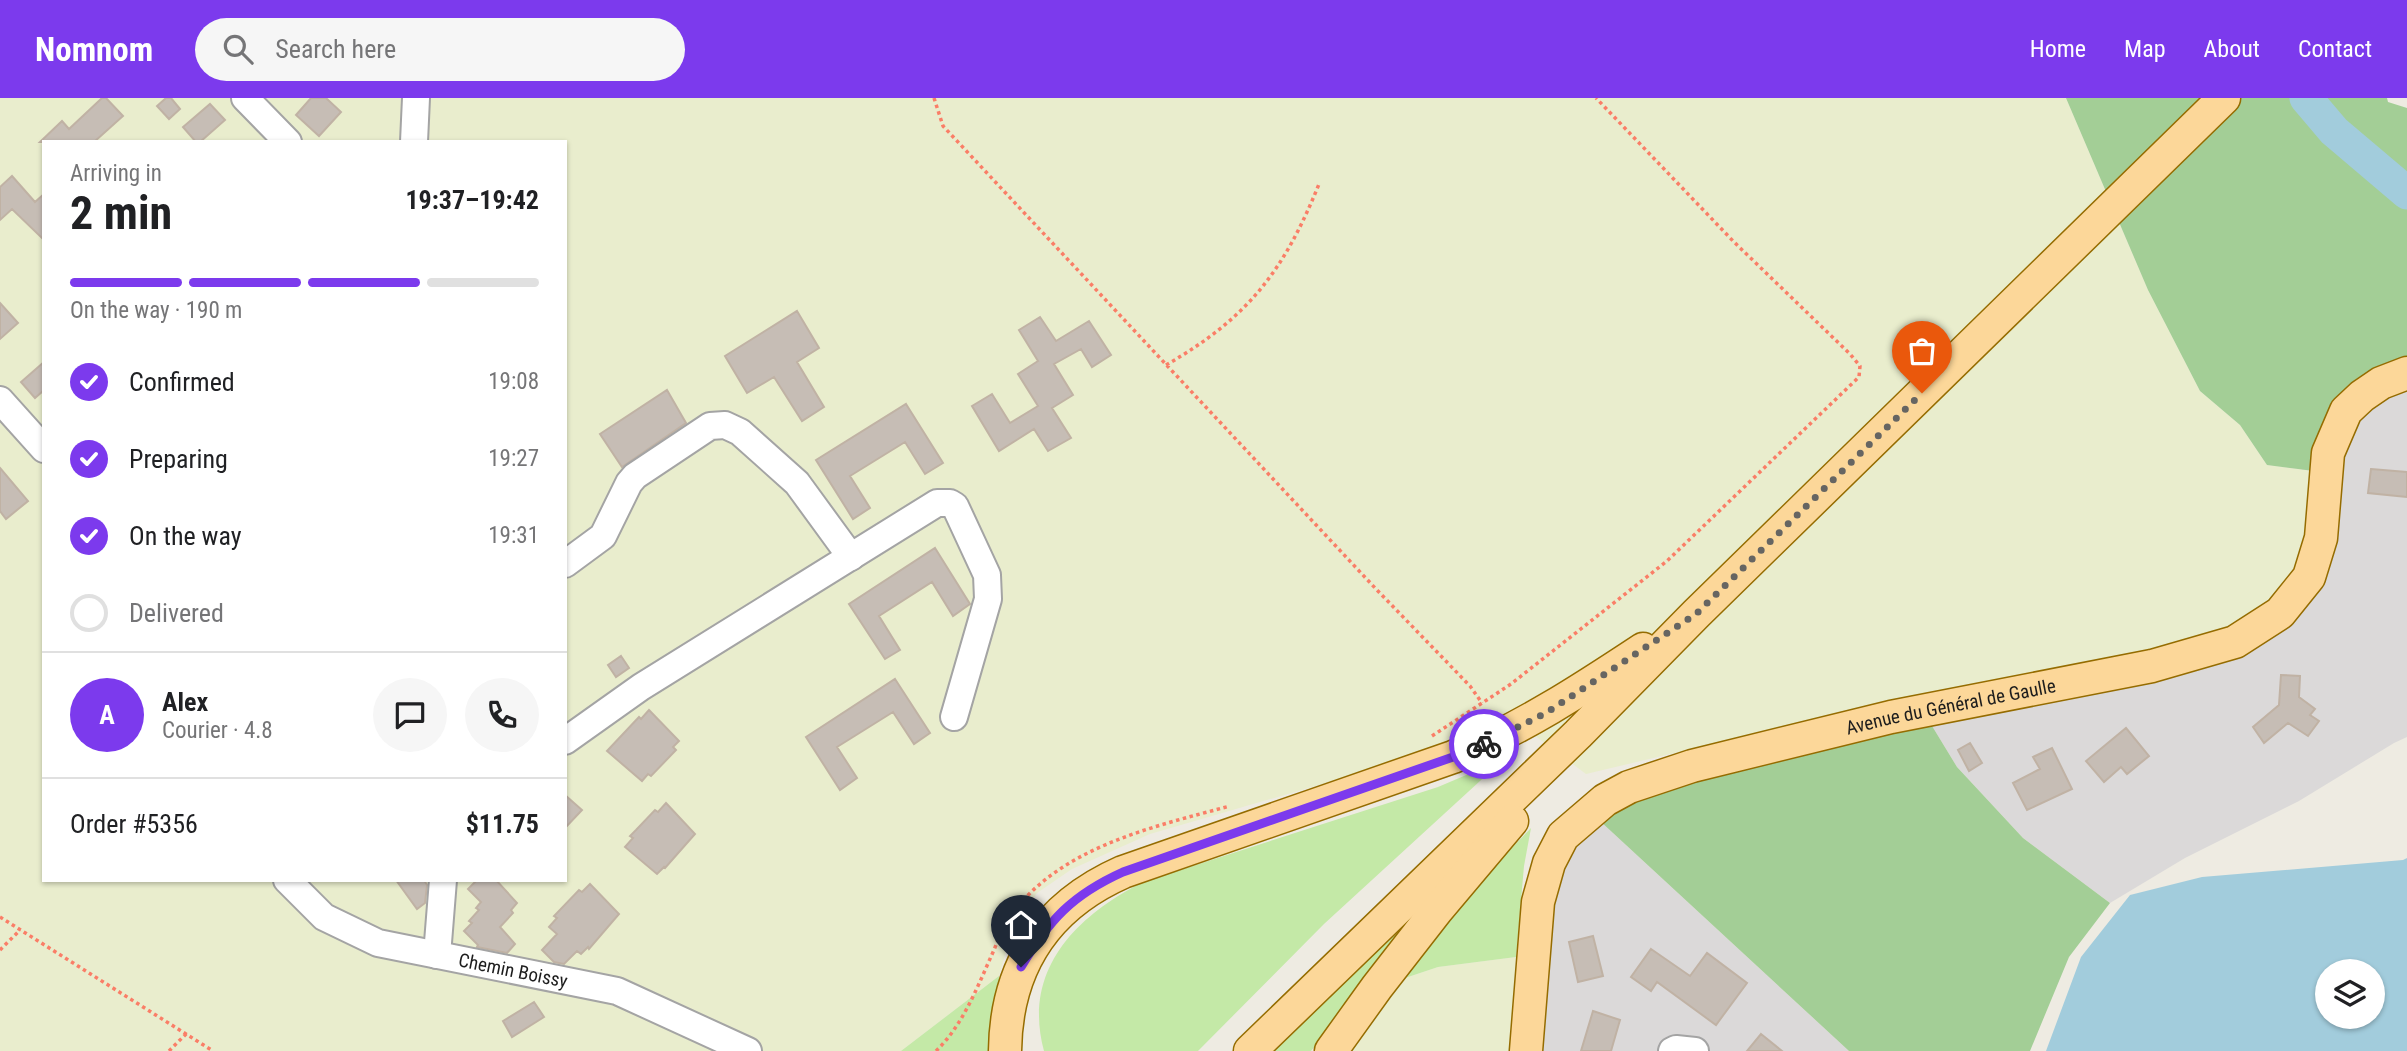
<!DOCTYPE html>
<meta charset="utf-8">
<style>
body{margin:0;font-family:"Roboto Condensed",sans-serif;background:#f6f6f6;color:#202124;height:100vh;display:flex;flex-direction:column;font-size:26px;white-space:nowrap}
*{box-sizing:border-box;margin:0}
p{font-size:23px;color:#757577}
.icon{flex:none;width:38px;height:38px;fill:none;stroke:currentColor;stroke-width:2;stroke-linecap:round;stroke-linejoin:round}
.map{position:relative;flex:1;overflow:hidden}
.side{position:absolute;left:42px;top:42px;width:525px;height:742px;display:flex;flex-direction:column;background:#fff;border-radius:0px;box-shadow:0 2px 5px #0004}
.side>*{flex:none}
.buttons{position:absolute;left:2315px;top:861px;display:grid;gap:14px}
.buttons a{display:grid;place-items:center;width:70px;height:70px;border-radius:50%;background:#fff;box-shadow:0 2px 5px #0004;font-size:35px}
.pin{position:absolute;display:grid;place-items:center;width:60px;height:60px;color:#fff;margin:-72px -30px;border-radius:50% 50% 50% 0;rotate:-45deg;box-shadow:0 0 7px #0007}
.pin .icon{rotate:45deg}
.courier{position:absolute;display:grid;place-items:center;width:70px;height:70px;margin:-35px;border:5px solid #7c3aed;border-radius:50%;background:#fff;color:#222;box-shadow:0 2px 9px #0007}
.headline em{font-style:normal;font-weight:700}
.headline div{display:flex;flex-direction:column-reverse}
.headline{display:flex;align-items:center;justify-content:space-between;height:119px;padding:0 28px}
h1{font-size:46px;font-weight:700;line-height:52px}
.bar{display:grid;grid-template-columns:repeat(4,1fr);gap:10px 7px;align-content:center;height:84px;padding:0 28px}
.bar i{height:9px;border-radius:5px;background:#e0e0e0}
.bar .on{background:#7c3aed}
.bar p{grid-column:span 4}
.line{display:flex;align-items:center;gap:18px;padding:0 28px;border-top:2px solid #e0e0e0}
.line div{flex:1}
.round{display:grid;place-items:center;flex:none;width:74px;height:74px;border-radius:37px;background:#f6f6f6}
ol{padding:0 28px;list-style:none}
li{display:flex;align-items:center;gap:21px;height:77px}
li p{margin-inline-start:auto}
li .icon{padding:7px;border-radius:50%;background:#7c3aed;color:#fff;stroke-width:4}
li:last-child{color:#757577}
li i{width:38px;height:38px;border:4px solid #e0e0e0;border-radius:50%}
header{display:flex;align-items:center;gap:42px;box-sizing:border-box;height:98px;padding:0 35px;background:#7c3aed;color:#fff}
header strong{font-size:33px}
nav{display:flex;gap:38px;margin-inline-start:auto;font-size:24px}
.search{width:490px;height:63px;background:#f6f6f6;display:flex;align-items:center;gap:18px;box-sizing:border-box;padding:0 24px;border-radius:38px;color:#757577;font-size:26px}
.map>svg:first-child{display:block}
</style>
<header>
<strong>Nomnom</strong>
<div class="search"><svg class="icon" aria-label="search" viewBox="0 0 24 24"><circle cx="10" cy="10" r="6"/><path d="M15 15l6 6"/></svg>Search here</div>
<nav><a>Home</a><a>Map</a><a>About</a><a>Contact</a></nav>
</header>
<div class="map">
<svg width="2407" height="953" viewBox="0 0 2407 953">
<rect width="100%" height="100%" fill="#eeebe2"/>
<path fill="#dbd9d9" d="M2407,289V639L2394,645L2299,703L2185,760L2110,805L2023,740L1957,669L1929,623L2344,343L2370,305Z
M1600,723L1849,953H1536L1550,814L1562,778L1575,748Z"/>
<path fill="#e9edcd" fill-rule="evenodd" d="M0,0H2066L2148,192L2200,293L2240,327L2267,367L2314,373L2310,438L2293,479L2269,508L2221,537L2106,569L1868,609L1586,676L1514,622L1422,657L1150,736L1072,771L1037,795L1012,832L999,878L901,953H0ZM44,44H565V782H44Z
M1516,859L1509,953H1351L1405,880L1438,869Z"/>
<path fill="#c4e9a7" d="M1504,661L1324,826L1198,953H1044C1022,872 1076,818 1143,784L1438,689Z
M1531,730L1524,768L1516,859L1438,869L1405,880L1466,797Z
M1445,787L1311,953H1274Z
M999,878L1000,923L997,953H901Z"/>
<path fill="#a3ce96" d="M2066,0H2387L2388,4L2407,10V261C2332,278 2334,307 2314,373L2267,367L2240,327L2200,293L2148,192Z
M1929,623L1957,669L2023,740L2110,805L2069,859L2030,953H1849L1600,723L1662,690Z"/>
<path fill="#a2ccdc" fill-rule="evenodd" d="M2407,760V953H2046L2081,859L2130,797L2202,779L2403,762ZM2328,873H2373V919H2328Z"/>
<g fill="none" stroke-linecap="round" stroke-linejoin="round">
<path stroke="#a2ccdc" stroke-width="33" d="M2306,0L2334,33L2407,95"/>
</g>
<path fill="#c6bdb5" stroke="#c0b2a4" stroke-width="2" d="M102,0H106L123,18L94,44H40L62,23L69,31Z
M166,0H171L180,11L169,21L157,8Z
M311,0H326L341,14L319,38L296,17Z
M210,6L225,22L200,44H196L183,29Z
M12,78L35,104L44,96V142L12,111L0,122V89Z
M0,205L18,225L0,241Z
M797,213L819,250L797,264L824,309L802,323L774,279L747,295L725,258Z
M1040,219L1056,243L1089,223L1111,257L1092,269L1081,251L1054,266L1073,297L1052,310L1071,340L1048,353L1034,331L999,353L972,308L992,296L1010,325L1038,308L1018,276L1038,263L1019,232Z
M44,264V292L35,300L21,284Z
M667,292L686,325L622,369L600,336Z
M906,306L943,365L925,376L905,344L850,378L870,410L853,421L816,362Z
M0,370L28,403L6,421L0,413Z
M2371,371L2407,374V399L2368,395Z
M935,450L970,506L953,518L932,484L879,518L900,552L885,561L849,506Z
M621,558L629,570L616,579L608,567Z
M2281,577L2300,578L2299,599L2315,611L2310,617L2319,623L2308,638L2288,625L2264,645L2253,629L2279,607Z
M895,581L930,635L914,646L893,614L837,649L857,680L840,692L806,639Z
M649,612L679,643L673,649L676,652L651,678L648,676L642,683L607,653L639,619L641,621Z
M2126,630L2149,658L2127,676L2121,669L2104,684L2086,663Z
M1970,645L1982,665L1969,673L1958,652Z
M2052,650L2072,691L2027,712L2013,685L2040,671L2033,659Z
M565,697L582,712L565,730Z
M666,705L695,736L665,770L664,769L657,776L625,749L633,740L630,738L636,732L655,712L658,714Z
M396,782H424L427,787L425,805L417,811Z
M477,782H496L517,805L511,812L513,815L500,829L515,846L507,855L477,849L478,847L464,833L472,825L469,823L479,812L476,810L481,804L468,791Z
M590,786L619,816L589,851L588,849L581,856L577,853L564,866L554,864L542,852L557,836L549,829L557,820L554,818L579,792L582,794Z
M1593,838L1603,878L1578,884L1569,844Z
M1651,851L1690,878L1707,855L1747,885L1716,927L1657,884L1651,893L1631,879Z
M534,904L544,919L512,939L503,923Z
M1593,913L1620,922L1611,953H1581Z
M1761,936L1782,953H1747Z"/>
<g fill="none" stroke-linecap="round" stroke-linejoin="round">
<g stroke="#a4a4a4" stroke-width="30">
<g id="minor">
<path d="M245,0L288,44"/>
<path d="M414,44L416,0"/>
<path d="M0,302L44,351"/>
<path d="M565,466L603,438L629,385L635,378L710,328L725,327L740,334L797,385L851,459"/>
<path d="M565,643L641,589L937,405H950L955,408L987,477L988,501L954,619"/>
<path id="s1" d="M287,782L324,819L378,845L617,893L748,953"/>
<path d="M437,857L443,782"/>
<path d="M1672,953L1676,951L1695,953"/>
</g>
</g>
<g stroke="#956c00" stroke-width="35">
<g id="major">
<path d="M1005,953C1006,868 1046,808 1123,774L1453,659C1521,631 1581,592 1643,551"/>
<path d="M1250,953L1578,636L1696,516L2224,0"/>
<path d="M1331,953L1377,889L1437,812L1512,723"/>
<path id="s2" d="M1526,953L1538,804L1549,765L1563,738L1605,702L1629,689L1692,668L1891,619L2152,568L2235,544L2280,515L2309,479L2321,440L2328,355L2346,313L2362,298L2381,285L2407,275"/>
</g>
</g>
<path stroke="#fa7e67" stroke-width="3.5" stroke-dasharray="3.5 3.5" stroke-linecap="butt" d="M934,0L943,28L1376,491L1470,588L1482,605
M1166,267C1248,220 1284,173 1319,86
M1432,638L1511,586L1667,463L1859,279L1860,268L1850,256L1734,144L1596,0
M0,819L213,953
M0,852L20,832
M169,953L187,935
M936,953C964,926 978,887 994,852C998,842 1001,831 1007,823C1055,750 1152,729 1230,708"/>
<use href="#minor" stroke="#fff" stroke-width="26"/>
<use href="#major" stroke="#fcd799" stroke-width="32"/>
</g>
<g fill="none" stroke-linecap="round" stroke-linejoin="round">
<path stroke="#666562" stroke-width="7" stroke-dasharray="0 12.6" d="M1484,646L1546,615L1696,516L1922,295"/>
<path stroke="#7c3aed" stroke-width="9" d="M1021,869C1049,822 1072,797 1123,774L1453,659L1484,646"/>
</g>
<g text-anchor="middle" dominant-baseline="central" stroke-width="5" stroke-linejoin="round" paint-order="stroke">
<g font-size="19" fill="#1d1d1d" stroke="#fff">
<text stroke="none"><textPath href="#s2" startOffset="635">Avenue du Général de Gaulle</textPath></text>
<text stroke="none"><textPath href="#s1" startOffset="250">Chemin Boissy</textPath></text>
</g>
</g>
</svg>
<div class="buttons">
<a><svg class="icon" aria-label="layers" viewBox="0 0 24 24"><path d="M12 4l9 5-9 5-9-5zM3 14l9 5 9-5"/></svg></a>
</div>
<div class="pin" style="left:1922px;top:295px;background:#ea580c"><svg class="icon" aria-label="bag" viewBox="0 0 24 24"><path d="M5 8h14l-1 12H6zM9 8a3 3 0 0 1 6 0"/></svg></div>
<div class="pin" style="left:1021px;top:869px;background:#1f2937"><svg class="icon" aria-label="home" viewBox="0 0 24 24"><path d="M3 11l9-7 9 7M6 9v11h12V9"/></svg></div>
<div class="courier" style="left:1484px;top:646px"><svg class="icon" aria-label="bike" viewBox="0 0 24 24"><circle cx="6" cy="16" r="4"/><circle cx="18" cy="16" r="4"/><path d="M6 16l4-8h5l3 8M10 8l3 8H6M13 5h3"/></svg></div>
<section class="side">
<div class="headline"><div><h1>2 min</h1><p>Arriving in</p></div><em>19:37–19:42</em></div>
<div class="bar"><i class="on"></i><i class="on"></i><i class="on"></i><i></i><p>On the way · 190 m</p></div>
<ol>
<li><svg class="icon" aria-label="check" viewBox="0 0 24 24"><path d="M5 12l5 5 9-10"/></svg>Confirmed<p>19:08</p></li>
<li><svg class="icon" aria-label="check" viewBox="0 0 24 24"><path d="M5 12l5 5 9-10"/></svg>Preparing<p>19:27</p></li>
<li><svg class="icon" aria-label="check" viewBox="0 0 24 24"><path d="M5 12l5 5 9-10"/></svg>On the way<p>19:31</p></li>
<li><i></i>Delivered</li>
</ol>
<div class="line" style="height:126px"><b class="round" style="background:#7c3aed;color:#fff">A</b><div><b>Alex</b><p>Courier · 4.8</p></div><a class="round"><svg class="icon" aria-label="chat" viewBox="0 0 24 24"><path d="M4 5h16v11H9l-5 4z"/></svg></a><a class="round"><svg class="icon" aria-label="phone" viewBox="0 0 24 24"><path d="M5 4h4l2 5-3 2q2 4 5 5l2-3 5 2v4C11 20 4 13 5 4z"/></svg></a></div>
<div class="line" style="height:91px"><div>Order #5356</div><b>$11.75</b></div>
</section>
</div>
